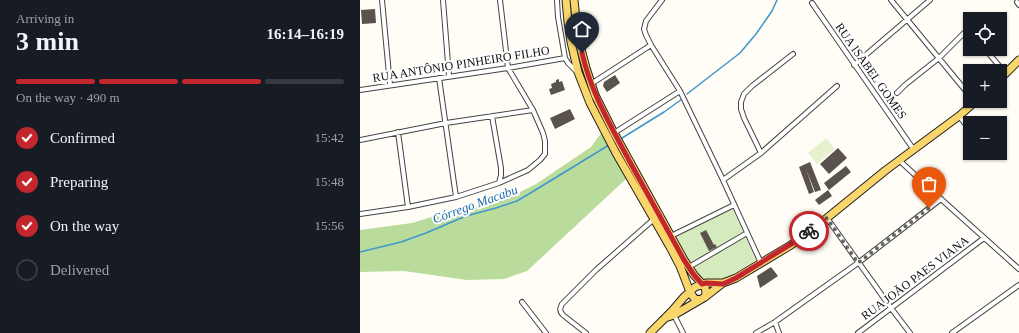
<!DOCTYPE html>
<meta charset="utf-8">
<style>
body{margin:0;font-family:Georgia,serif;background:#242831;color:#f1f3f6;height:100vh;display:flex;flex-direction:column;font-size:15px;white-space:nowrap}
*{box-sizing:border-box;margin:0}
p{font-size:13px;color:#9ea1a6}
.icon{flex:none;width:22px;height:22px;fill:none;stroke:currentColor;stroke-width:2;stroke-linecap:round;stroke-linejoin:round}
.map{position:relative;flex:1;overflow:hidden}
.drawer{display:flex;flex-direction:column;background:#171b24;width:360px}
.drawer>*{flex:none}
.tools{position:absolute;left:603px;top:12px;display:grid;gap:8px}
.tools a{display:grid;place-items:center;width:44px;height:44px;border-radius:0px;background:#171b24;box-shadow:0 1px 3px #0004;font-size:20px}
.pin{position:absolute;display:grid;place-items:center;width:34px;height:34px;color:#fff;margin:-41px -17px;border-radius:50% 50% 50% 0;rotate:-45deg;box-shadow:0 0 4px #0007}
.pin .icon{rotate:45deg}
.courier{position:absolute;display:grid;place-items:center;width:40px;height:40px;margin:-20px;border:3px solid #c4262e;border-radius:50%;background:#fff;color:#222;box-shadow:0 1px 5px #0007}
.head em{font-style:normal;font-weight:600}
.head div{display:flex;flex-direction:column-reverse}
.head{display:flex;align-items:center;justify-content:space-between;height:68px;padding:0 16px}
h1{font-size:26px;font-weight:600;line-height:30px}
.bar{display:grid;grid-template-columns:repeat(4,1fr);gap:6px 4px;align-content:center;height:48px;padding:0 16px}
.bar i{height:5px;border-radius:3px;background:#363941}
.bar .selected{background:#c4262e}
.bar p{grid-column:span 4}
ol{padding:0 16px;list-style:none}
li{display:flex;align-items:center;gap:12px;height:44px}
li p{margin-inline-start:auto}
li .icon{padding:4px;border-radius:50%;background:#c4262e;color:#fff;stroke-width:4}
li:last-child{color:#9ea1a6}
li i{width:22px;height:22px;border:2px solid #363941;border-radius:50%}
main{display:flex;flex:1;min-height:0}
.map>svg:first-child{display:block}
</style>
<main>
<section class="drawer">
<div class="head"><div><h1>3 min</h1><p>Arriving in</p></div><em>16:14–16:19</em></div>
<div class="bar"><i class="selected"></i><i class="selected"></i><i class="selected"></i><i></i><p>On the way · 490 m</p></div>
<ol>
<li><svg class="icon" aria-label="check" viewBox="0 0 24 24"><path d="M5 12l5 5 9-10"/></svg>Confirmed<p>15:42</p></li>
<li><svg class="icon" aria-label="check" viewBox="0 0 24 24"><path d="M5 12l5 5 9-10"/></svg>Preparing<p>15:48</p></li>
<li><svg class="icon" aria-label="check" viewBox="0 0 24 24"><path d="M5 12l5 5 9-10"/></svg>On the way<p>15:56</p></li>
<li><i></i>Delivered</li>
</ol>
</section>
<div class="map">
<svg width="659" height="333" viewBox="0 0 659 333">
<rect width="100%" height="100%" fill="#fffdf5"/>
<path fill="#d5ebbd" d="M372,208L396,260C378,271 349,294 332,270C330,266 329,262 327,258C323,251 320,243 316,235Z"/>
<path fill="#b9dc9c" d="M242,132L266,179L167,271L144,279L107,280L44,271L0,272V230L52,223L94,210L116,206L139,199L158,193L176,184L231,147Z"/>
<path fill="#e6f2cf" d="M466,138L475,149L457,164L448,153Z"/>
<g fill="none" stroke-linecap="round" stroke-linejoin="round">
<path stroke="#3f96cf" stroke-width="1.5" d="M327,94L380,53L396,34L412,11L417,0
M262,138L304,112L322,99
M0,252L41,242L66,233L106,216L136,208L157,201L177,189L249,145"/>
</g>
<path fill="#5a524d" d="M15,9L16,23L2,24L1,10Z
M255,75L260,83L247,92L243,86L244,82Z
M199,79V82L202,81L205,90L191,95L189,89L192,88L191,84L196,82V80Z
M210,109L215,119L195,129L190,118Z
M478,148L487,158L469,174L460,164Z
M450,162L461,190L455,192L446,169L454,192L449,194L439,167Z
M486,166L491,172L469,190L464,183Z
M468,190L472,196L459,205L455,200Z
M346,230L354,245L355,244L357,247L349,251L340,233Z
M411,267L418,276L400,288L397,276Z"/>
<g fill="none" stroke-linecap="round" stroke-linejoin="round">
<g stroke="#444" stroke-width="6">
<path id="minor" d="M22,0L30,85
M83,0L89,76
M197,0L198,17L205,58L208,63L217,72
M302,0L286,21L284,29L286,35L291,45L320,91L363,180L401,263
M531,0L610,96
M657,2L659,5
M452,3L554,150
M625,49L646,74
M494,65L570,0
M79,78L96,197
M231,84L291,45
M0,90L148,68L205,58
M537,93L545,85L579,58L610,27
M132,116L141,168V175L139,183
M599,116L610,130
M38,132L48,207
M254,133L320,91
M0,140L86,123L173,110
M401,153L384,118L381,109V102L384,94L392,86L433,54
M540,161L581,199L659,269
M363,180L401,153L477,86
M0,214L48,207L96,197L139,183L168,170L180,160L185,154V141L183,133L173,110L148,68L140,0
M467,218L531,308L550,333
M311,236L374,205
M329,267L387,233
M162,302L186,333
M314,315L323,333
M415,322L419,333
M226,333L203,315C199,311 200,308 202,304L236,270L294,219
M396,333L415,322L498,263L581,199
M498,333L624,238
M592,333L659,285"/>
</g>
<g stroke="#222" stroke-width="9">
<path id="primary" d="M206,0L208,22L211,42L218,72L230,103L256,153L310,247L320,266L330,292L334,298L340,300
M214,0L218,38L226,68L235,95L254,133L324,260L334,275L345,287L346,293L345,297
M640,79L659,60
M305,318L314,315L345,297L363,283L376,278L431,245L467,218L526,170L599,116L616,101
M290,333L312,311L324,297L335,287L346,283H363"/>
</g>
<use href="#minor" stroke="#fff" stroke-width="4"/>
<use href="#primary" stroke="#f9d66b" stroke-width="7"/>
</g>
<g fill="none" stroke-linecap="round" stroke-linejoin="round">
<path stroke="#646461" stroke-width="4" stroke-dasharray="0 7.2" d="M449,231L467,218L498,263L569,208"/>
<path stroke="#c4262e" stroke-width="5" d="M222,53C231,93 252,128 271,164C289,196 306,228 324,260L334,275L342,284L346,283L363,284L376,278L431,244L449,231"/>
</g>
<g text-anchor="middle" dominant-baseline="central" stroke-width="4" stroke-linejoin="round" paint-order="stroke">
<g font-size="12" fill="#111" stroke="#fff">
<text transform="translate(101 64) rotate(-9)">RUA ANTÔNIO PINHEIRO FILHO</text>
<text transform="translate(511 71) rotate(55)">RUA ISABEL GOMES</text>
<text transform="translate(555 278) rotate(-37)">RUA JOÃO PAES VIANA</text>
</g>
<g font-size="13" font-style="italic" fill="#1768a6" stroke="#fff">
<text transform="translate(115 204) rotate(-20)">Córrego Macabu</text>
</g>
</g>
</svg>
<div class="tools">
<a><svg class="icon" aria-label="locate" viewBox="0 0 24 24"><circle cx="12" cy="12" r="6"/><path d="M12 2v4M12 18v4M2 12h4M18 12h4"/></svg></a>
<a>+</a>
<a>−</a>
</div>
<div class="pin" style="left:569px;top:208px;background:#ea580c"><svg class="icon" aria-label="bag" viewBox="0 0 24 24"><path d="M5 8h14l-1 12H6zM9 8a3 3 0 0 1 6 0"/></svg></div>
<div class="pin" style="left:222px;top:53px;background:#1f2937"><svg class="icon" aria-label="home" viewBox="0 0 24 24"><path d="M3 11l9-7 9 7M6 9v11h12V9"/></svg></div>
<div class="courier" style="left:449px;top:231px"><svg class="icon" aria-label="bike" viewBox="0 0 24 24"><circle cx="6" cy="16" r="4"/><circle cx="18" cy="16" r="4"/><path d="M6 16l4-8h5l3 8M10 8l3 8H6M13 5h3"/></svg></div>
</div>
</main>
